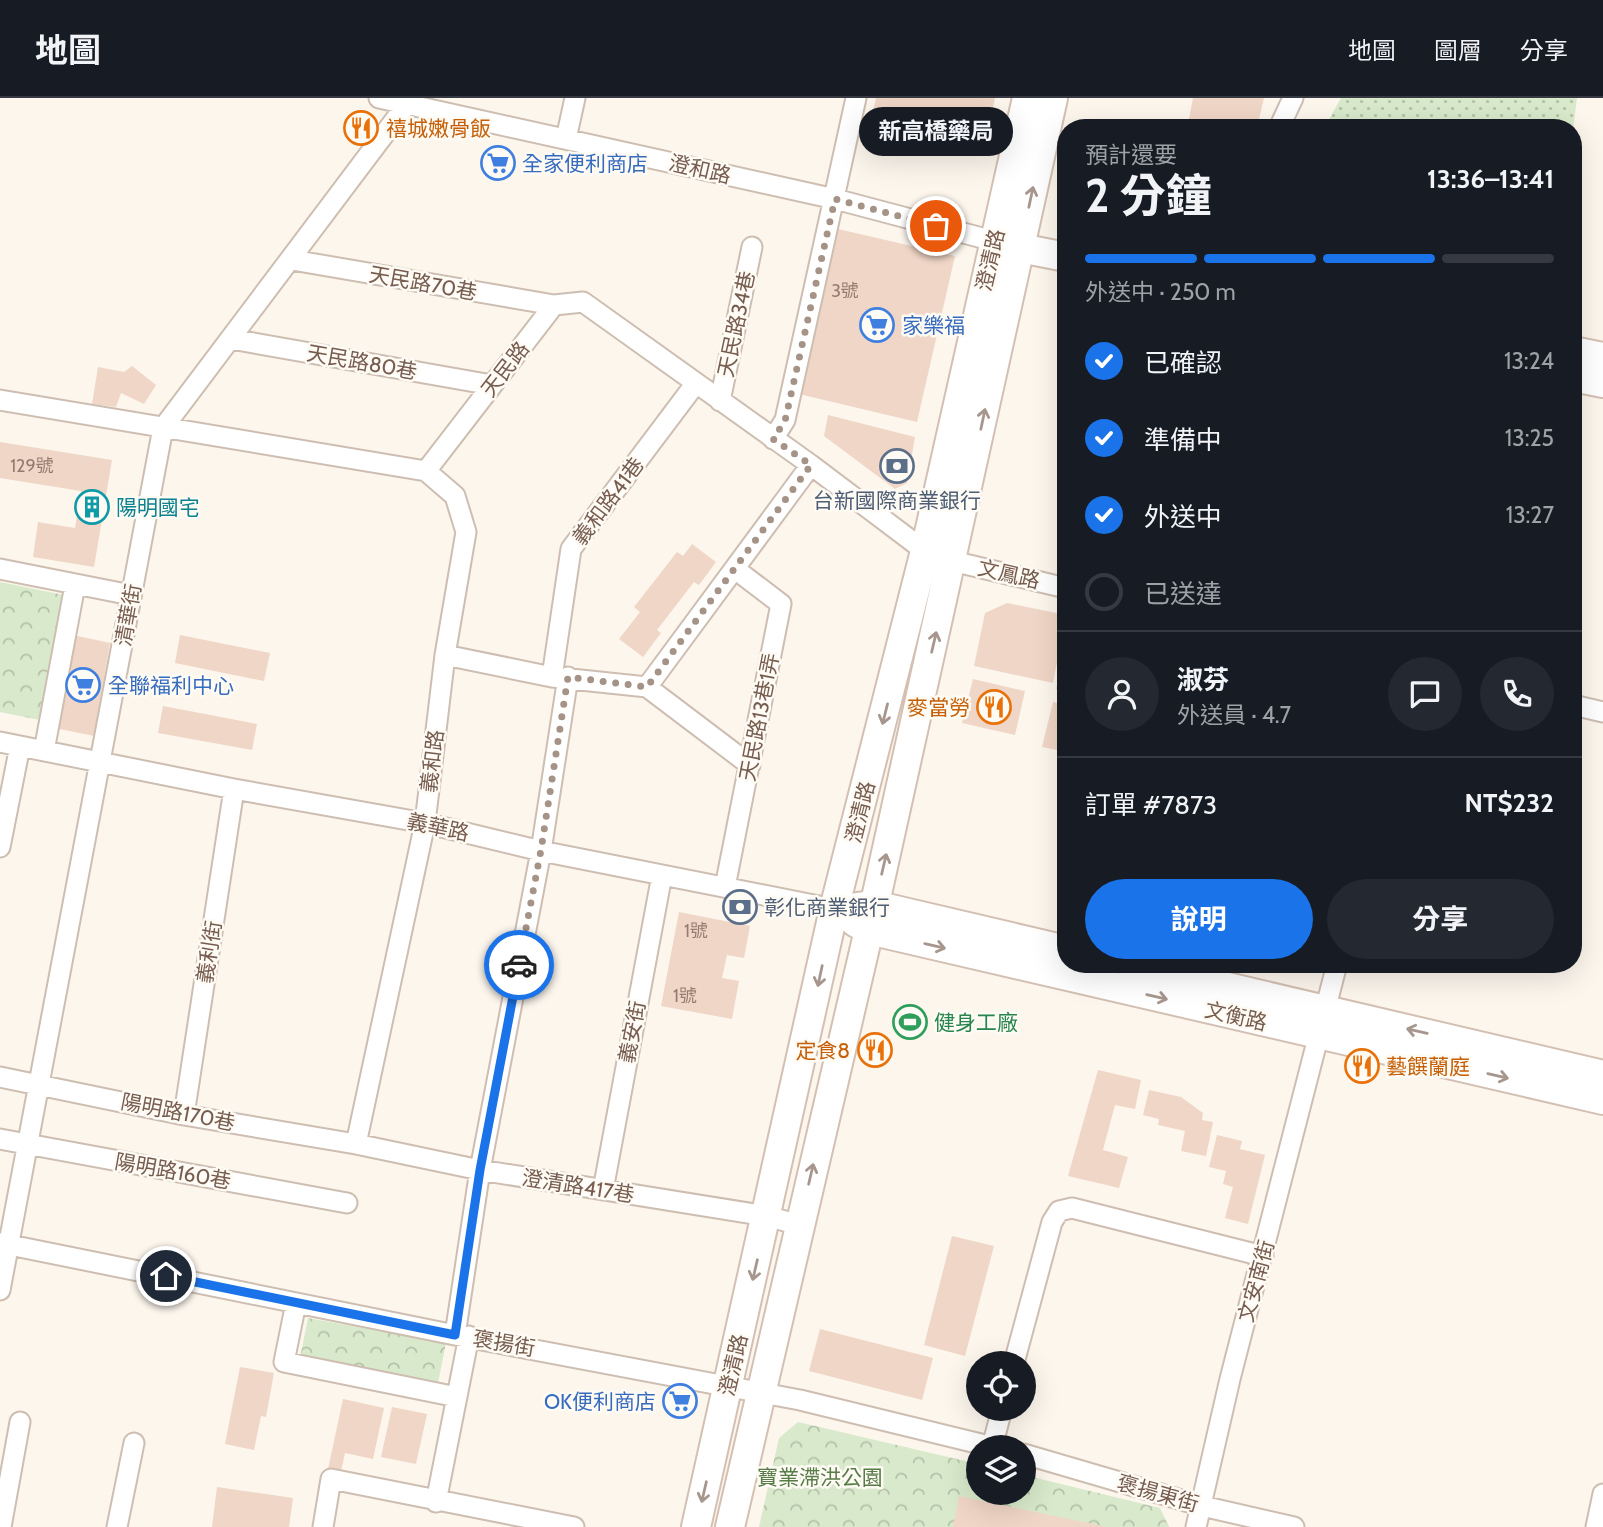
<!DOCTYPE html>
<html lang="zh-TW">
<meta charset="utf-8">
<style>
body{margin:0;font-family:Cabin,"Noto Sans TC",sans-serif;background:#242831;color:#f1f3f6;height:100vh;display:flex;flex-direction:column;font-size:26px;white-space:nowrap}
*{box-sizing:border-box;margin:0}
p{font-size:23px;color:#9ea1a6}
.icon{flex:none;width:38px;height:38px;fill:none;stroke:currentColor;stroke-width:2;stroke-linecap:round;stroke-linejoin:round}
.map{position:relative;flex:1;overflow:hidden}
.panel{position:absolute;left:1057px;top:21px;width:525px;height:854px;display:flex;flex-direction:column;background:#171b24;border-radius:28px;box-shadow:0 7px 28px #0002}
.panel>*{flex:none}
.controls{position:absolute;left:966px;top:1253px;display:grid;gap:14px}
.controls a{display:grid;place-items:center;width:70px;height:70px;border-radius:50%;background:#171b24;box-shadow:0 7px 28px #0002;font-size:35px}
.pin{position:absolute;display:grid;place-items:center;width:60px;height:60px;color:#fff;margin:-30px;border:4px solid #fff;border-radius:50%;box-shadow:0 2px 7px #0007}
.courier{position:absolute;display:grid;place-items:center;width:70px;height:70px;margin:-35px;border:5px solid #1a73e8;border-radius:50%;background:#fff;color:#222;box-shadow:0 2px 9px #0007}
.bubble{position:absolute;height:49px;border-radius:24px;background:#171b24;box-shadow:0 7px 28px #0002;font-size:23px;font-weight:700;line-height:49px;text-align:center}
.head em{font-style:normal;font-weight:700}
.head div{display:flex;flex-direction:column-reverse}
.head{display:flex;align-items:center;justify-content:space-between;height:119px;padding:0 28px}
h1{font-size:46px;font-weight:700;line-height:52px}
.bar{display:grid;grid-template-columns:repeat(4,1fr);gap:10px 7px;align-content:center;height:84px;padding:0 28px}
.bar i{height:9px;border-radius:5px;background:#363941}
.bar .current{background:#1a73e8}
.bar p{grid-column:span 4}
.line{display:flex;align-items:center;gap:18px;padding:0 28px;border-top:2px solid #363941}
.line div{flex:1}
.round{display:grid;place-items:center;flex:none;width:74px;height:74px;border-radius:37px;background:#242831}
ol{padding:0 28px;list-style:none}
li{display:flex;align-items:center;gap:21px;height:77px}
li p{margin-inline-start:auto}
li .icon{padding:7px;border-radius:50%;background:#1a73e8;color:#fff;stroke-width:4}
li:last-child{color:#9ea1a6}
li i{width:38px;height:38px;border:4px solid #363941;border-radius:50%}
.button{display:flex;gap:14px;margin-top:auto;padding:14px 28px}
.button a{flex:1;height:80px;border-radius:42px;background:#1a73e8;color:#fff;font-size:28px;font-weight:700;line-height:80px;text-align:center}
.button a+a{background:#242831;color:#f1f3f6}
header{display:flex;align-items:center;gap:42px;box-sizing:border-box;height:98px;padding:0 35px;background:#171b24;border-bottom:2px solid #363941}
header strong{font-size:33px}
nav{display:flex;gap:38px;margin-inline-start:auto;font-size:24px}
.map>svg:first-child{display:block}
</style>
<header>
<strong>地圖</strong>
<nav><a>地圖</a><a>圖層</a><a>分享</a></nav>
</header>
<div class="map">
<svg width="1603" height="1429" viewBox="0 0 1603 1429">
<defs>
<pattern id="grass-dots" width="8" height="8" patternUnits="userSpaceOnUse" patternTransform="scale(1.75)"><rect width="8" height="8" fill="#d8eacb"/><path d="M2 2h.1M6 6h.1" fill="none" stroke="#b4c1a7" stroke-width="1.8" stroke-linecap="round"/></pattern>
<pattern id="park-crowns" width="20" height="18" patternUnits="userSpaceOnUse" patternTransform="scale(1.75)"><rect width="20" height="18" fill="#d8eacb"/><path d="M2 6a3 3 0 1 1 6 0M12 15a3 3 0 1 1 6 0" fill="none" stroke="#b4c1a7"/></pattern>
</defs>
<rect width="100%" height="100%" fill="#fcf6ed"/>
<path fill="url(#grass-dots)" d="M1341,0H1577L1573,32V30H1324Z"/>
<path fill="url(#park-crowns)" d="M0,484L64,497L40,622L0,614Z
M308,1220L446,1245L438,1285L300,1260Z
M798,1324L978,1366V1395H1024V1377L1160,1410L1169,1429H759L779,1340Z"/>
<path fill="#f0d6c6" d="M876,0H995L985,44L921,28L919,46L869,31Z
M1193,0H1264L1257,30H1230L1189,21Z
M838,131L955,158L917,324L799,296Z
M132,268L156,287L144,306L121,295L116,309L92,306L98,269L124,274Z
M828,317L915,339L907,385L895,391L824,338Z
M0,344L112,362L94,469L33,459L38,424L75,430L81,393L0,380Z
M692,446L716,464L699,487L694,484L657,532L661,535L643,559L619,541L640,514L634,509L677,454L683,458Z
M1007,505L1066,517L1053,585L974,568L985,515Z
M73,537L110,545L94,638L55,630Z
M180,537L270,555L264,583L175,565Z
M1063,563L1066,564V593L1056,591Z
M973,581L1025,593L1015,637L962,625Z
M1053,604L1066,607V654L1042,649Z
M163,608L257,626L252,652L158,635Z
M679,814L750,828L744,860L727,857L722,880L739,883L732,921L661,908Z
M1098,972L1141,982L1135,1011L1115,1007L1103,1052L1128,1059L1119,1090L1068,1078Z
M1149,992L1181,999L1203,1015L1202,1022L1213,1024L1206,1058L1181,1053L1185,1033L1158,1027L1159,1021L1143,1017Z
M1217,1037L1242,1043L1240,1051L1265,1057L1248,1126L1225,1120L1233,1089L1223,1086L1226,1073L1209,1069Z
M952,1138L994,1148L965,1258L924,1247Z
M820,1231L933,1260L922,1302L809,1273Z
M240,1269L274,1275L266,1319L261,1318L254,1352L225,1346Z
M343,1301L384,1310L373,1361L345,1355L341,1373L328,1371Z
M392,1309L427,1316L416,1366L381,1359Z
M217,1389L293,1400L289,1429H212Z
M959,1398L1103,1428V1429H953Z"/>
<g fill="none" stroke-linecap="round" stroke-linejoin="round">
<g stroke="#cebeb2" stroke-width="23">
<path id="street" d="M379,0L835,101L1005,146
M1279,30L1293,0
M566,41L575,0
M292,162L554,207
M231,241L492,287
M0,302L426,373L554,207L583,204L811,367L925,453L952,463L1066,490
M720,303L752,149
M773,341L785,322L856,0
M0,471L131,497
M445,557L552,579L647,589L750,667
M552,579L571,451L696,285
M647,589L811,367
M1573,607L1603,614
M0,644L234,691L425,725L541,753L834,811
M44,653L75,487
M0,749L20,648
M725,789L781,506L735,471
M0,979L184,1017L356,1046L480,1072L767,1118L799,1127
M184,1017L234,691
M0,1041L347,1105
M356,1046L425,725L445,557L466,434L455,398L426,373
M603,1092L662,777
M0,1145L455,1237L800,1302L993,1349
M0,1192L163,330L407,6L409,0
M296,1205L284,1264L457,1299
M455,1237L480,1072L541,753L568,579
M1014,1265L1052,1124L1059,1113L1072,1110L1263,1158
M992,1349L1002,1311
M1024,1356L1202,1408L1294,1429
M436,1404L469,1238
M1,1429L20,1324
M117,1429L134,1345
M323,1429L331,1381L574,1429
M1196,1429L1230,1281L1337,866
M1596,1429L1603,1396"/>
</g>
<g stroke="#d4c0b2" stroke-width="32">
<path id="secondary" d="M1020,150L1066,159
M1573,253L1603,259
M1573,279L1603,285
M858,809L874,807L1066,852
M855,824L869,832L1603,1002
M1129,866L1603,977
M696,1429L834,811L925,453L1027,0
M730,1429L869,832L1053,0"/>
</g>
<use href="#street" stroke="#fff" stroke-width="19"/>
<use href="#secondary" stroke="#fff" stroke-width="28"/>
</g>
<defs><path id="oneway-shaft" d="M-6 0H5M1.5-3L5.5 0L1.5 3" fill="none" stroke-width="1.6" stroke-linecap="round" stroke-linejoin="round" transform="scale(1.75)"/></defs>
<g stroke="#a7968d">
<use href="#oneway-shaft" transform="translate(1031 99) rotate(-78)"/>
<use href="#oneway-shaft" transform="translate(983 321) rotate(-78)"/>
<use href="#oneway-shaft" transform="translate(934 544) rotate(-77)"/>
<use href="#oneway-shaft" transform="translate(885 616) rotate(104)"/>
<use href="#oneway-shaft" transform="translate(884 766) rotate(-77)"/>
<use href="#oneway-shaft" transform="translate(935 848) rotate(13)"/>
<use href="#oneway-shaft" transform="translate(820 878) rotate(102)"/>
<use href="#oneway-shaft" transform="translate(1157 899) rotate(13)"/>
<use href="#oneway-shaft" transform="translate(1417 933) rotate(-167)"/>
<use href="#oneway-shaft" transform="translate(1498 978) rotate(13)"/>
<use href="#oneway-shaft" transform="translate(811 1076) rotate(-77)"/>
<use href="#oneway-shaft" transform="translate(755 1172) rotate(103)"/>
<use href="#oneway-shaft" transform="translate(704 1394) rotate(103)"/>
</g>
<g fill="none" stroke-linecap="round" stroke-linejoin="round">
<path stroke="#a69387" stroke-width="7" stroke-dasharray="0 12.6" d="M519,867L541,752L568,579L647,589L811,367L773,341L785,323L835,101L936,128"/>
<path stroke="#1a73e8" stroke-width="9" d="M166,1178L455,1237L480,1072L519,867"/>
</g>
<defs>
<g id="restaurant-ring" transform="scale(1.75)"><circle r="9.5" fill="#fefaf4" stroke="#e8710a" stroke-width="1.5"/><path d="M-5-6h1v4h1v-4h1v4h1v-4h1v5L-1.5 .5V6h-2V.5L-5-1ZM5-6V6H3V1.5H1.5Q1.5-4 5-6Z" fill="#e8710a"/></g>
<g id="supermarket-ring" transform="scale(1.75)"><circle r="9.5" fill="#fefaf4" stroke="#3f7fe0" stroke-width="1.5"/><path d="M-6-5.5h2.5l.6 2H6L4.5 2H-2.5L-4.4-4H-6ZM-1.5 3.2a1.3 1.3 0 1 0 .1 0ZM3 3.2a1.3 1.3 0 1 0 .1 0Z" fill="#3f7fe0"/></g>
<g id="bank-ring" transform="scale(1.75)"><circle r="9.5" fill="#fefaf4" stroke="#5c6f8a" stroke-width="1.5"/><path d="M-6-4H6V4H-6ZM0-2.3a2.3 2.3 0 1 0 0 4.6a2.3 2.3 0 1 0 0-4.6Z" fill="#5c6f8a"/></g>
<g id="building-ring" transform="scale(1.75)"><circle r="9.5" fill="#fefaf4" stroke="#0f9aa8" stroke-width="1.5"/><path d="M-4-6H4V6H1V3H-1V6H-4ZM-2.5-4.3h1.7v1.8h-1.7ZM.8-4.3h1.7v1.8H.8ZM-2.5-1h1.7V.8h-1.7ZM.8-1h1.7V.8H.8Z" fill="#0f9aa8"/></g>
<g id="stadium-ring" transform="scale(1.75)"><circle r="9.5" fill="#fefaf4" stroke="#2e9e5b" stroke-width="1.5"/><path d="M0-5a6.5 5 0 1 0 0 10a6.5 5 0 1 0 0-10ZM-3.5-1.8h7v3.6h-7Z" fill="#2e9e5b"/></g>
</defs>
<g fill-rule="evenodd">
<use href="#restaurant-ring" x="361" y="30"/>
<use href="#supermarket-ring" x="498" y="65"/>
<use href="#supermarket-ring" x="877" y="227"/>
<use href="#bank-ring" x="897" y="368"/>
<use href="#building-ring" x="92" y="409"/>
<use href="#supermarket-ring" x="83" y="587"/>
<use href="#restaurant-ring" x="994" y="609"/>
<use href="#bank-ring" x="740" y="809"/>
<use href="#stadium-ring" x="910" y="924"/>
<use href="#restaurant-ring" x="875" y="952"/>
<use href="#restaurant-ring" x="1362" y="968"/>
<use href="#supermarket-ring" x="680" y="1303"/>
</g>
<g text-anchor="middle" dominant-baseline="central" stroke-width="5" stroke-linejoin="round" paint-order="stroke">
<g font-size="18" fill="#957b6e">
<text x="845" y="193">3號</text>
<text x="32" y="368">129號</text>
<text x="696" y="833">1號</text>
<text x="685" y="898">1號</text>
</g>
<g font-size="21" fill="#c56008" stroke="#fefaf4" text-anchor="start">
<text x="386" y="30">禧城嫩骨飯</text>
<text x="970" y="609" text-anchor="end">麥當勞</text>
<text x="850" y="952" text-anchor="end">定食8</text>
<text x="1386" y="968">藝饌蘭庭</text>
</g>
<g font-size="21" fill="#366cbe" stroke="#fefaf4" text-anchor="start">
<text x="522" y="65">全家便利商店</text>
<text x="902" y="227">家樂福</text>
<text x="108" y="587">全聯福利中心</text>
<text x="656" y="1303" text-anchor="end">OK便利商店</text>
</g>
<g font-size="21" fill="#775d50" stroke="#fefaf4">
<text transform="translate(700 71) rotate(13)">澄和路</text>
<text transform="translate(990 162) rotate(-77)">澄清路</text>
<text transform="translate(423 185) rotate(10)">天民路70巷</text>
<text transform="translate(736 226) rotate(-78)">天民路34巷</text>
<text transform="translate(362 264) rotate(10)">天民路80巷</text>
<text transform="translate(505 271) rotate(-52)">天民路</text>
<text transform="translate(608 403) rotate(-53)">義和路41巷</text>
<text transform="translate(1009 476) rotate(13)">文鳳路</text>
<text transform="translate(128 517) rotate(-80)">清華街</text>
<text transform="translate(759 619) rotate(-79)">天民路13巷1弄</text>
<text transform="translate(432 663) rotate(-83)">義和路</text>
<text transform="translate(860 714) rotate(-76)">澄清路</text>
<text transform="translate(438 729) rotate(12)">義華路</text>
<text transform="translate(209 854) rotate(-81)">義利街</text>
<text transform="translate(1236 918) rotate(13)">文衡路</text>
<text transform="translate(632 934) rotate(-79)">義安街</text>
<text transform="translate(178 1014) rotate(11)">陽明路170巷</text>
<text transform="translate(173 1073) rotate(10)">陽明路160巷</text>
<text transform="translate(578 1088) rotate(9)">澄清路417巷</text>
<text transform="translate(1256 1183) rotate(-75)">文安南街</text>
<text transform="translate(504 1245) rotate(10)">褒揚街</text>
<text transform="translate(733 1267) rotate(-77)">澄清路</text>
<text transform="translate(1158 1395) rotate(16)">褒揚東街</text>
</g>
<g font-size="21" fill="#4e5e75" stroke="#fefaf4">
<text x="897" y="402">台新國際商業銀行</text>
<text x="764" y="809" text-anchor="start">彰化商業銀行</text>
</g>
<g font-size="21" fill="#0d838f" stroke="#fefaf4" text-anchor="start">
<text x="116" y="409">陽明國宅</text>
</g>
<g font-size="21" fill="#27864d" stroke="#fefaf4" text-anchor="start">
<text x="934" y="924">健身工廠</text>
</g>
<g font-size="21" fill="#587c48" stroke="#fefaf4">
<text x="820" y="1379">寶業滯洪公園</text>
</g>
</g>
</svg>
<div class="controls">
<a><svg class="icon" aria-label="locate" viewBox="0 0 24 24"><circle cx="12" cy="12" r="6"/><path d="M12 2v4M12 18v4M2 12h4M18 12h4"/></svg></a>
<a><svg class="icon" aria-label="layers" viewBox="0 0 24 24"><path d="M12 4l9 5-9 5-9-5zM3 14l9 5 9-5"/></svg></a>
</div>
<div class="pin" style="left:936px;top:128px;background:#ea580c"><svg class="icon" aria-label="bag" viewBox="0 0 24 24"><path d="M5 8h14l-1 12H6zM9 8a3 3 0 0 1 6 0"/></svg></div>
<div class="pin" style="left:166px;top:1178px;background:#1f2937"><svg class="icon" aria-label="home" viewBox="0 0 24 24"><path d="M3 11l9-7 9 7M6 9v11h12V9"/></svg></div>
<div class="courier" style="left:519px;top:867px"><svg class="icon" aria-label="car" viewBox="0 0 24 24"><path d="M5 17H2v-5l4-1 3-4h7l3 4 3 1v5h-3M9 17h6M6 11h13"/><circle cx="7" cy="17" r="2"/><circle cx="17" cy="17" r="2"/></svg></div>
<div class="bubble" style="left:859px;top:9px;width:154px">新高橋藥局</div>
<section class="panel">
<div class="head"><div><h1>2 分鐘</h1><p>預計還要</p></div><em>13:36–13:41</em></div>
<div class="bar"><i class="current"></i><i class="current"></i><i class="current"></i><i></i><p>外送中 · 250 m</p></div>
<ol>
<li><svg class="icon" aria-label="check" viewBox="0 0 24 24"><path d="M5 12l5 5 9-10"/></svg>已確認<p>13:24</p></li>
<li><svg class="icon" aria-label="check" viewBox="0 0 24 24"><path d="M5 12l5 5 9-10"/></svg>準備中<p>13:25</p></li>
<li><svg class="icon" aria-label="check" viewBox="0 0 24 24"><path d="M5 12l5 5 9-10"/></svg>外送中<p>13:27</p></li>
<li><i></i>已送達</li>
</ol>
<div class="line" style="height:126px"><a class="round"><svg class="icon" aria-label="person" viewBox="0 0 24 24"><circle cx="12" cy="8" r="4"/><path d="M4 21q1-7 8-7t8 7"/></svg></a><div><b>淑芬</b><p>外送員 · 4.7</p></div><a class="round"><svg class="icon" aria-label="chat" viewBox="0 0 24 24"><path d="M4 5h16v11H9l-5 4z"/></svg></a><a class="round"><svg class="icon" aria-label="phone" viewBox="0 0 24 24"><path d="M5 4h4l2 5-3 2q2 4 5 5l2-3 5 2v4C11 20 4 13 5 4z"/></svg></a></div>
<div class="line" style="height:91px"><div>訂單 #7873</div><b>NT$232</b></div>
<div class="button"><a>說明</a><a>分享</a></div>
</section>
</div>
